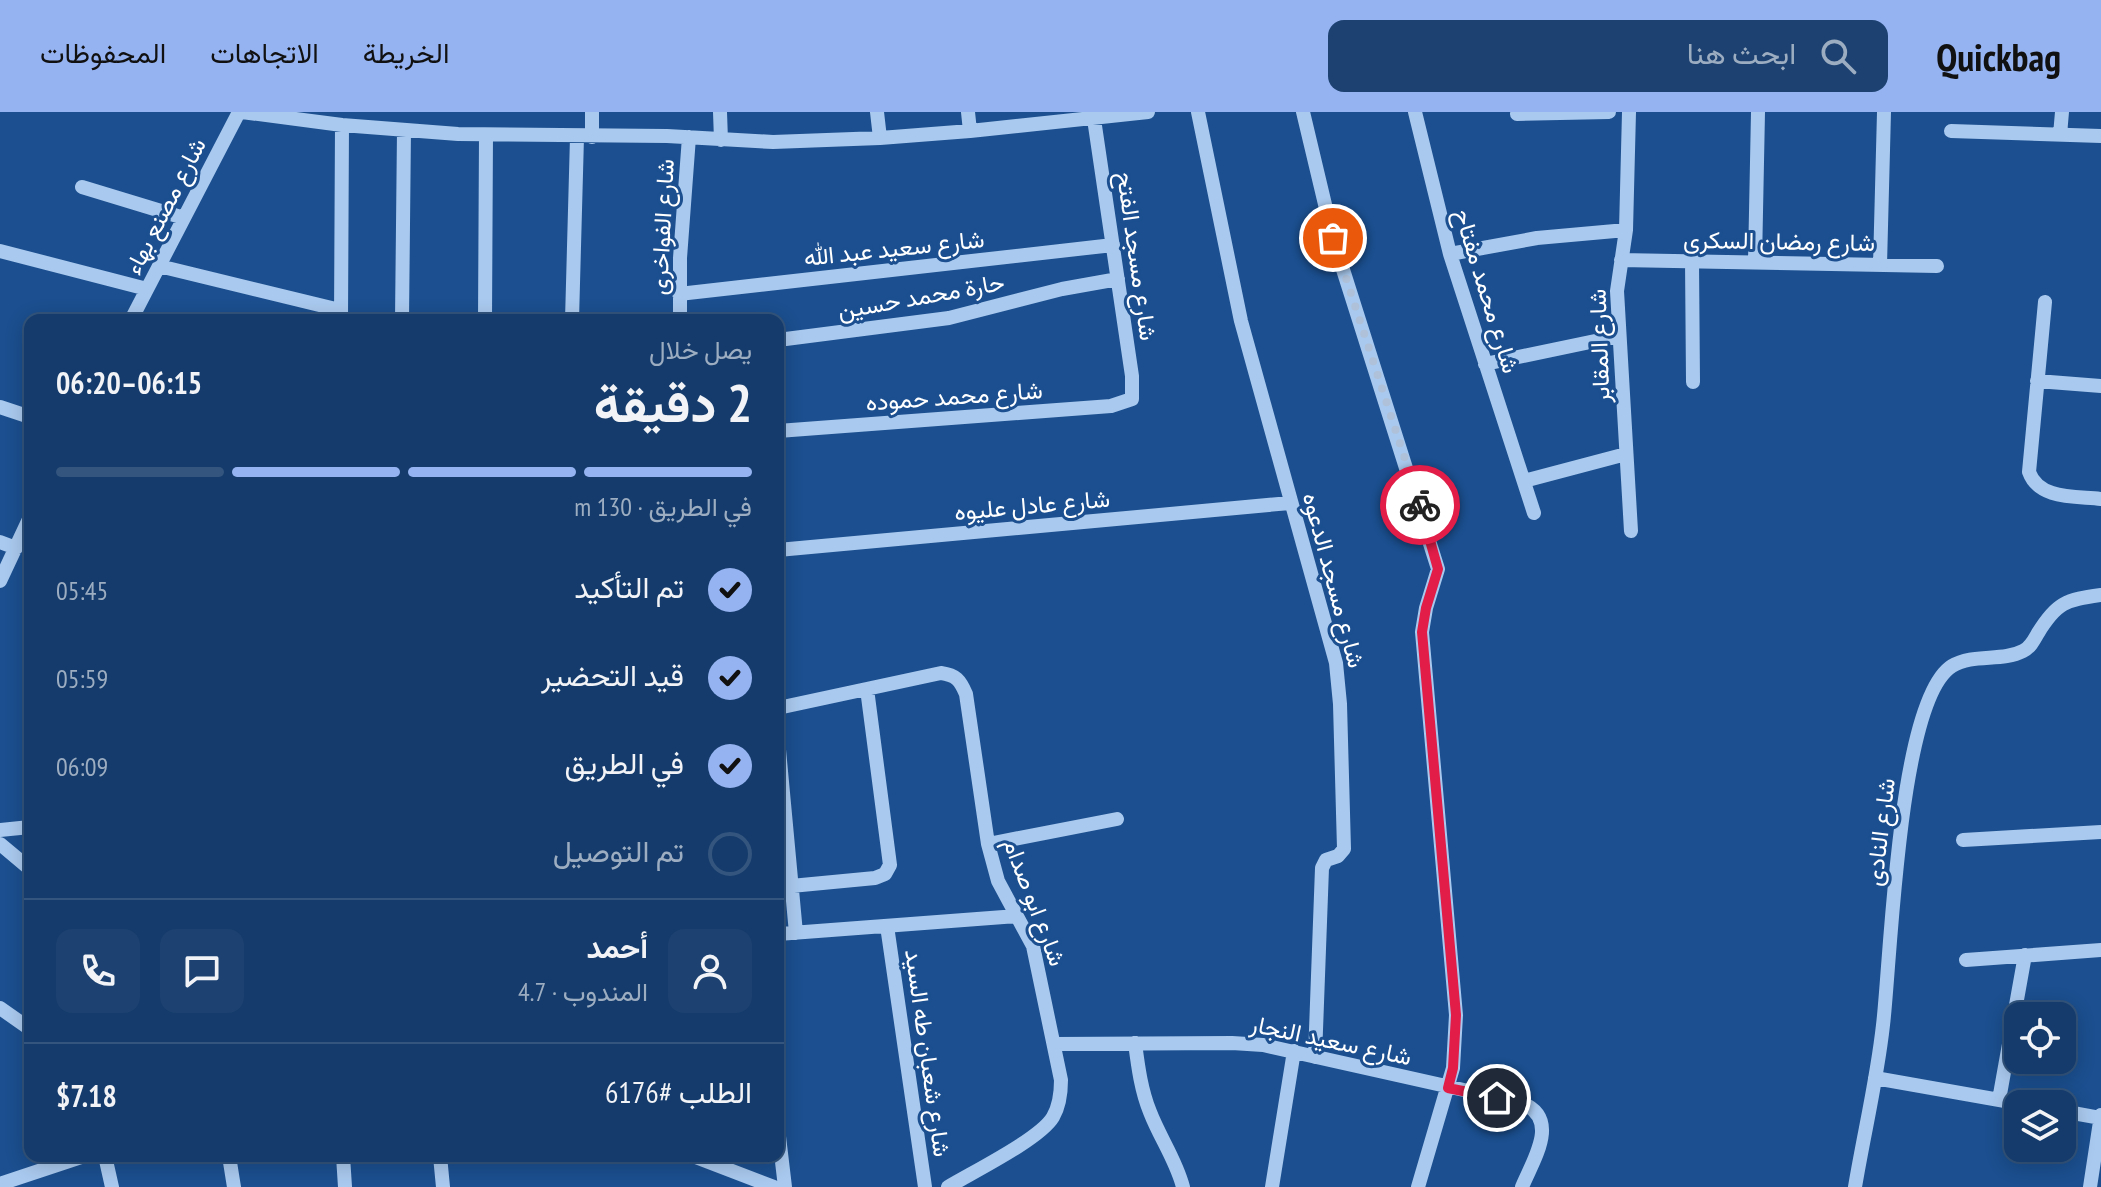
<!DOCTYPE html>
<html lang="ar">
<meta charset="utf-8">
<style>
body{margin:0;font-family:"PT Sans Narrow",Vazirmatn,sans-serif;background:#1d4271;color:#f1f3f6;direction:rtl;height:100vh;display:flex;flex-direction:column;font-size:30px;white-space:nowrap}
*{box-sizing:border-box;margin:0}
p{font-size:26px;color:#9dadc1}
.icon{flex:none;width:44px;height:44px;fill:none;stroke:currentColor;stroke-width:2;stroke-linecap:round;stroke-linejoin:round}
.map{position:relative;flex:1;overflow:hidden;direction:ltr}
.panel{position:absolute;left:24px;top:202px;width:760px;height:848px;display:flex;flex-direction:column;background:#143b6b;border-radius:16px;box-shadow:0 4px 20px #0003,0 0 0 2px #33557e;direction:rtl}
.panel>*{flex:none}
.buttons{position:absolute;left:2004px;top:890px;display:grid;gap:16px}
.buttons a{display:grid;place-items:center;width:72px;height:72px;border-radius:16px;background:#143b6b;box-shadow:0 4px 20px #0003,0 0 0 2px #33557e;font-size:40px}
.pin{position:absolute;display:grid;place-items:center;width:68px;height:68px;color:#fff;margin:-34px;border:4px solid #fff;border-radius:50%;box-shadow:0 2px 8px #0007}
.courier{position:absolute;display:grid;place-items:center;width:80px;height:80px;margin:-40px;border:6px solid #e11d48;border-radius:50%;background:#fff;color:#222;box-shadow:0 2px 10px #0007}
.head em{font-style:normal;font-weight:700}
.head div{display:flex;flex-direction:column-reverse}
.head{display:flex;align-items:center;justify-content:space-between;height:136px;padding:0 32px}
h1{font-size:52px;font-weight:700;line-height:60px}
.bar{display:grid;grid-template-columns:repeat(4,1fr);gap:12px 8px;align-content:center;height:96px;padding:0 32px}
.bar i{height:10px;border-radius:6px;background:#33557e}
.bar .on{background:#95b2f1}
.bar p{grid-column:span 4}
.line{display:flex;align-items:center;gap:20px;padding:0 32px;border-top:2px solid #33557e}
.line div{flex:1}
.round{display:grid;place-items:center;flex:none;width:84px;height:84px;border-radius:16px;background:#1d4271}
ol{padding:0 32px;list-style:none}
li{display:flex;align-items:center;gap:24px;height:88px}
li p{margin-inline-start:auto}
li .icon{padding:8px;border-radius:50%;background:#95b2f1;color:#111;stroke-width:4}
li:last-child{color:#9dadc1}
li i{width:44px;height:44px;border:4px solid #33557e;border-radius:50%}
header{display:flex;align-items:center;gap:48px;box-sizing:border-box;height:112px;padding:0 40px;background:#95b2f1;color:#111}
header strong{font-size:38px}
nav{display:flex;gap:44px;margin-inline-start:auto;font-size:28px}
.search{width:560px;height:72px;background:#1d4271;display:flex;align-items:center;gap:20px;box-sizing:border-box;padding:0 28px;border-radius:16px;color:#9dadc1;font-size:30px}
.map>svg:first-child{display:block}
</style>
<header>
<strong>Quickbag</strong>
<div class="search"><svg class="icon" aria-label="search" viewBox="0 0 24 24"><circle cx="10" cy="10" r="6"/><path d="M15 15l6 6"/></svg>ابحث هنا</div>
<nav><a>الخريطة</a><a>الاتجاهات</a><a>المحفوظات</a></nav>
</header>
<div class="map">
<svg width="2101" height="1075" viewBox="0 0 2101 1075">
<rect width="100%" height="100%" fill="#1b4f8f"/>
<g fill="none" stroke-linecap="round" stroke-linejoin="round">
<path stroke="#a9c9ee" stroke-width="14" d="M242,0L342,13L458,22L667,24L773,30L880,26L970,19L1148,0
M592,0V25
M720,0L721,28
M877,0L880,26
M968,0L970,19
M1198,0L1241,209L1336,551L1340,592L1344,737L1338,744L1326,748L1322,756L1315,945
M1303,0L1333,126L1438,457L1426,496L1422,520L1456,903L1453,956L1418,1075
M1415,0L1450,142L1534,401
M1629,0L1626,118L1617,179L1631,419
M1517,2L1609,0
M1951,19L2101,24
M2060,23L2062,0
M82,75L184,106
M0,139L147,177
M1450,142L1537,126L1626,118
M1621,148L1937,154
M1692,149L1693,270
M1755,150L1758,0
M1880,153L1884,0
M159,154L340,198
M679,182L1113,133
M2045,190L2029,360C2039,388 2076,384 2101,387
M131,208L239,0
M341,208L342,13
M402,208L404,18
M485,208L486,23
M572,208L577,25
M680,208V146L689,25
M778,228L949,206L1062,177L1118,167
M1485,252L1619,224
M2037,269L2101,274
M0,295L30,305
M778,319L1111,294L1132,287V264L1094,7
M1524,369L1626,342
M0,430L16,436
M778,438L1290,391
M0,469L30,405
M778,596L941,561C956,563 960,568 966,582L988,732L998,769L1033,834L1061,968C1061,981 1060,993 1053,1005C1040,1027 973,1060 948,1075
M778,627L796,821
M0,718L30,715
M1963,728L2101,720
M0,732L30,757
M988,732L1117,707
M791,774L875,766L885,762L890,753L867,577
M887,814L925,1075
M778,822L1017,804
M1966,848L2101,838
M0,896L30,917
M1135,931C1138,954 1141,978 1150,1000C1160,1026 1176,1048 1183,1075
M1054,932L1232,931L1263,933L1522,991C1561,1007 1533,1048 1522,1075
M1875,966L2022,992
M1999,988L2025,843
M2062,999L2101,1006
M778,1016L785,1075
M105,1044L112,1075
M229,1044L234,1075
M343,1044L345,1075
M440,1044L443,1075
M693,1044L774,1075
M0,1072L84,1044
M1272,1075L1294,939
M1855,1075C1864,1021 1877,968 1883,913C1891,847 1898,588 1952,554C1973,541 2002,550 2023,539C2030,536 2034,528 2038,521C2057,490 2066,488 2101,483
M2090,1075L2101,1003"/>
</g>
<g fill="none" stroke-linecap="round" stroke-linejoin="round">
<path stroke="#afc1d8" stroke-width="8" stroke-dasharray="0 14.4" d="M1333,126L1420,393"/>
<path stroke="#e11d48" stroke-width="10" d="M1420,393L1438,457L1426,496L1422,520L1456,903L1453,956L1448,976L1497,986"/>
</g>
<g text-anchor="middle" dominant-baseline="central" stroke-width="6" stroke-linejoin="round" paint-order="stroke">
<g font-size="24" fill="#fff" stroke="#1b4f8f">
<text transform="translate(165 94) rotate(-63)">شارع مصنع بهاء</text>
<text transform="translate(662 115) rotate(-87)">شارع الفواخرى</text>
<text transform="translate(1779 129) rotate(1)">شارع رمضان السكرى</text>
<text transform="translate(894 136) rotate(-6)">شارع سعيد عبد الله</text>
<text transform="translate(1137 144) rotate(82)">شارع مسجد الفتح</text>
<text transform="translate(1487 179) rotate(73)">شارع محمد مفتاح</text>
<text transform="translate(921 184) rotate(-10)">حارة محمد حسين</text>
<text transform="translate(1599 234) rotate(-92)">شارع المقابر</text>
<text transform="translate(954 284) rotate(-4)">شارع محمد حموده</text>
<text transform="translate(1032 393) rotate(-5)">شارع عادل عليوه</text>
<text transform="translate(1334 468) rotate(75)">شارع مسجد الدعوه</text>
<text transform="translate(1880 720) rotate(-83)">شارع النادى</text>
<text transform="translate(1035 790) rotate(69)">شارع ابو صدام</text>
<text transform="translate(1331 928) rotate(12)">شارع سعيد النجار</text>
<text transform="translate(928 941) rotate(82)">شارع شعبان طه السيد</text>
</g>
</g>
</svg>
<div class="buttons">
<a><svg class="icon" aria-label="locate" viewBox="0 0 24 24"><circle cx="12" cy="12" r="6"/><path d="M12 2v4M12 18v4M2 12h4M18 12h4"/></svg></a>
<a><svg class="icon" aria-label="layers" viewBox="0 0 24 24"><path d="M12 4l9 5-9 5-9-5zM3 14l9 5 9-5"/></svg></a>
</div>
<div class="pin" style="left:1333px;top:126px;background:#ea580c"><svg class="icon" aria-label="bag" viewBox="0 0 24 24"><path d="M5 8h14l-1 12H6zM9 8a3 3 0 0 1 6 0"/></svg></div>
<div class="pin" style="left:1497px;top:986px;background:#1f2937"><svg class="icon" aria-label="home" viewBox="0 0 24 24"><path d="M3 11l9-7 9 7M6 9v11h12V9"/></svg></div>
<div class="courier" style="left:1420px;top:393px"><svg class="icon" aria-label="bike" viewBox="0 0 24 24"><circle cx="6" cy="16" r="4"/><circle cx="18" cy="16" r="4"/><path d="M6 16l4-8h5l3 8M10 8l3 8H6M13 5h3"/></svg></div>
<section class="panel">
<div class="head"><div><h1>2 دقيقة</h1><p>يصل خلال</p></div><em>06:15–06:20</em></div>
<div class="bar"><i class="on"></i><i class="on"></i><i class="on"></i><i></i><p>في الطريق · 130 m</p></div>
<ol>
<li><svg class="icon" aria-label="check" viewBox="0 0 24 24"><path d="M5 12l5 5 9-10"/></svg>تم التأكيد<p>05:45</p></li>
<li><svg class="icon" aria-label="check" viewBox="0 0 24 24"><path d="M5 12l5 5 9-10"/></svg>قيد التحضير<p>05:59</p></li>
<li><svg class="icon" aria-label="check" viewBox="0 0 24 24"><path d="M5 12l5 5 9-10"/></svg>في الطريق<p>06:09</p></li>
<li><i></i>تم التوصيل</li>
</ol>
<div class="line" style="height:144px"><a class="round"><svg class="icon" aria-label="person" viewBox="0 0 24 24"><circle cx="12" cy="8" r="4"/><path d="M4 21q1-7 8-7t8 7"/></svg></a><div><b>أحمد</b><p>المندوب · 4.7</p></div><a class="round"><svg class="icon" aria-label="chat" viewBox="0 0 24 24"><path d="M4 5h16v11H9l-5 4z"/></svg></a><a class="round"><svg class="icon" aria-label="phone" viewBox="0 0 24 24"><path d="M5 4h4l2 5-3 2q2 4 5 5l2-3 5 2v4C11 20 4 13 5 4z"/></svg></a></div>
<div class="line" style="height:104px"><div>الطلب #6176</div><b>$7.18</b></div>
</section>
</div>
